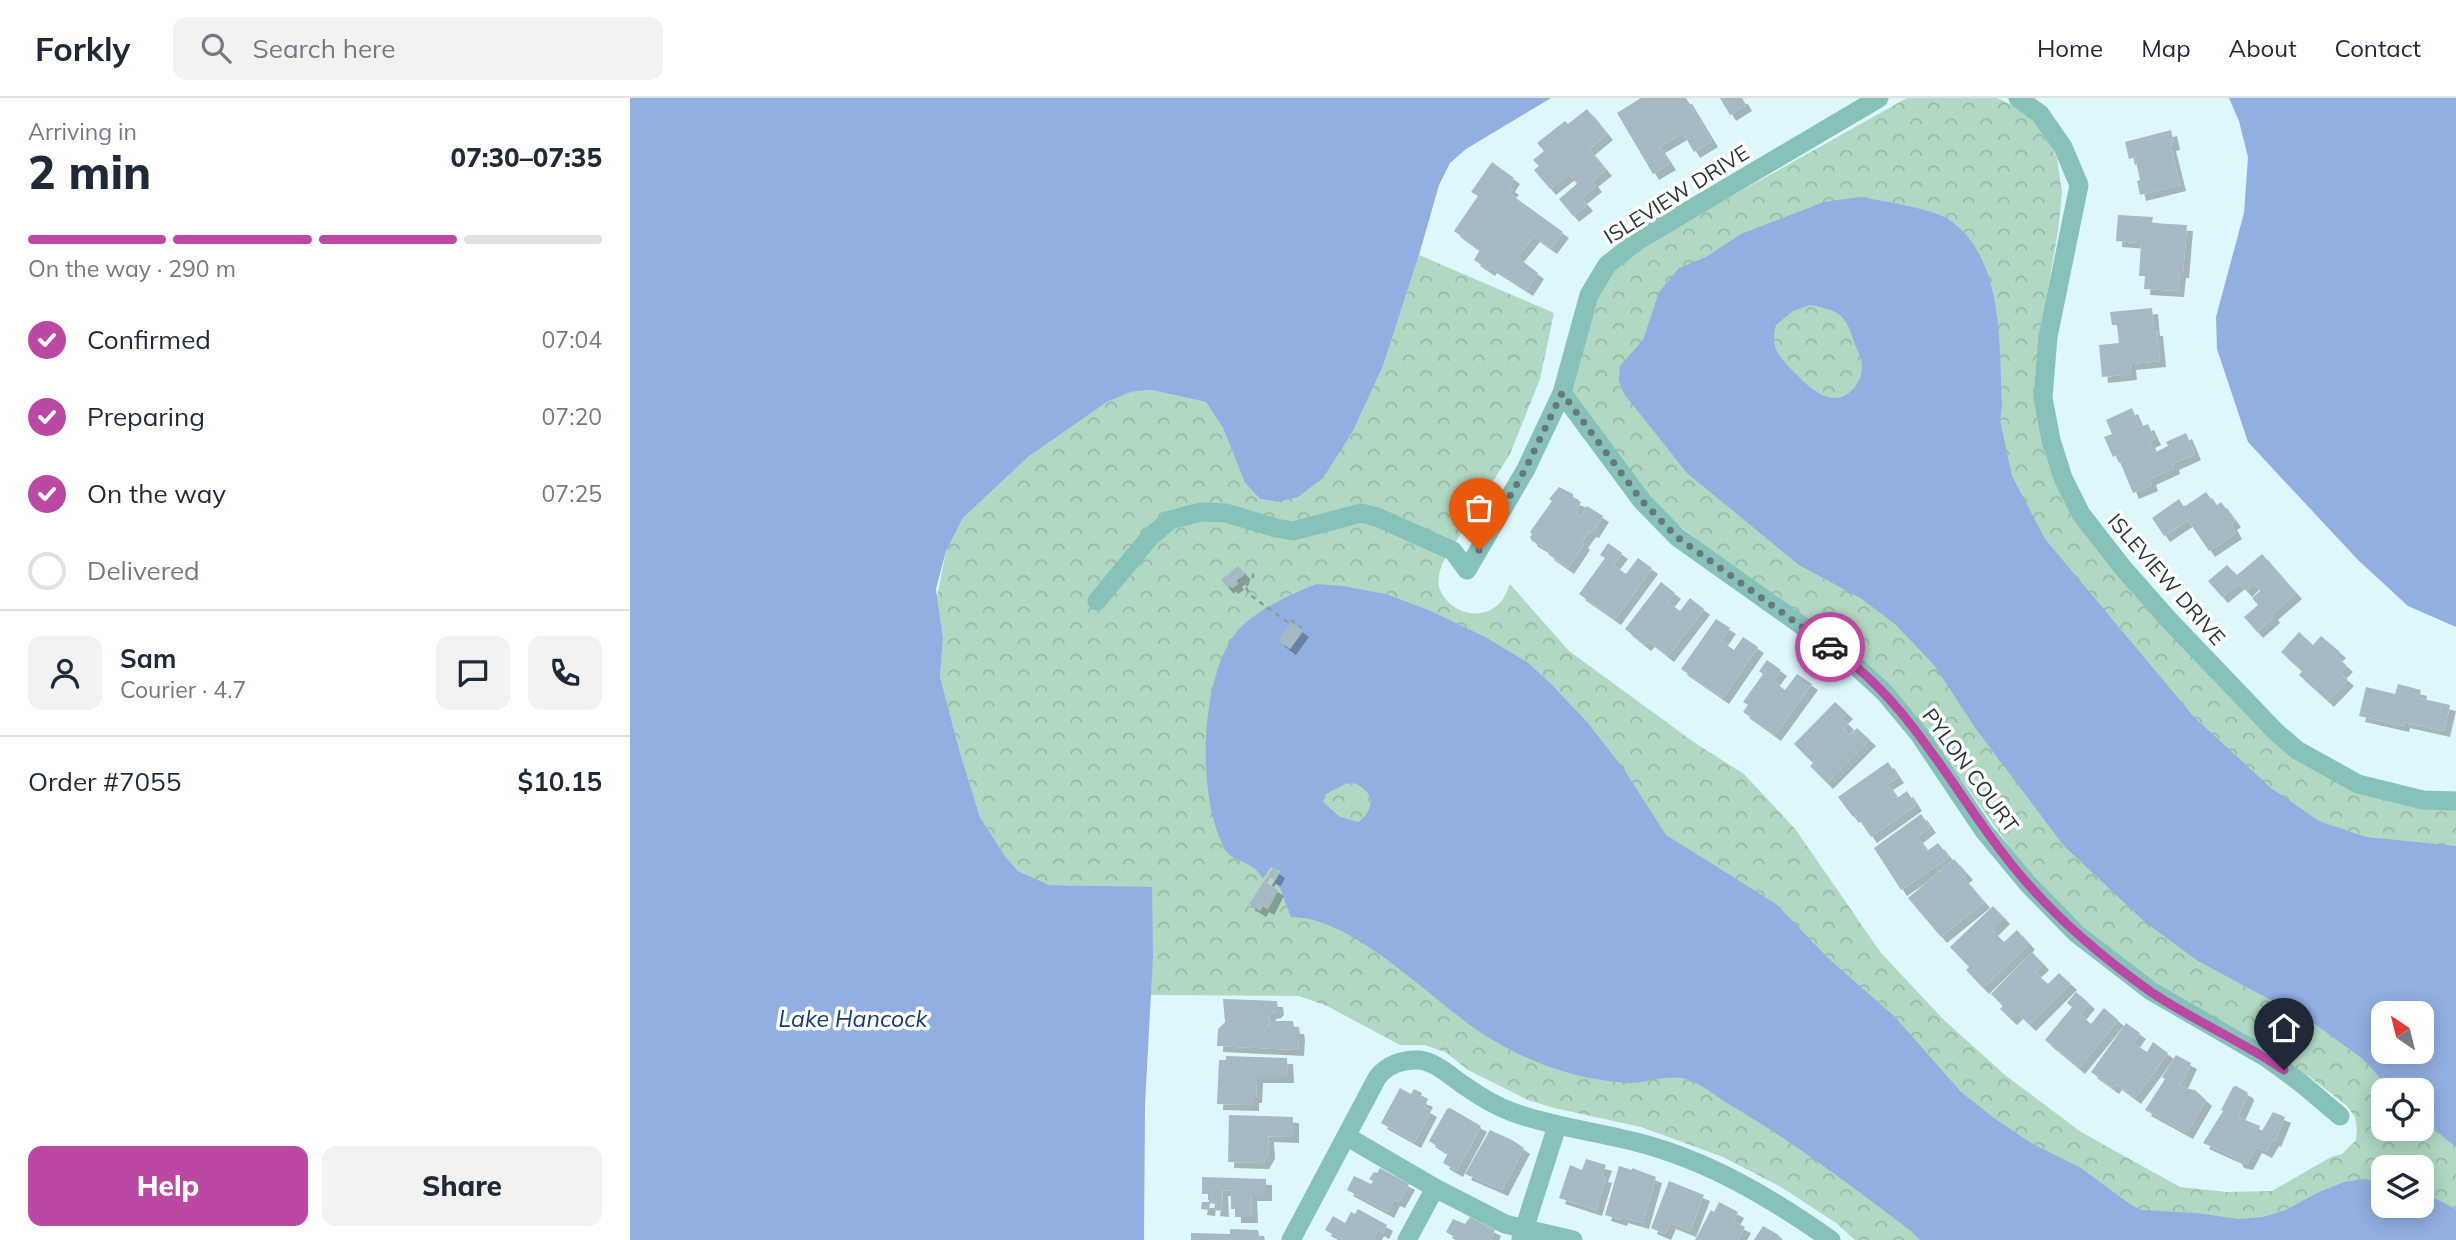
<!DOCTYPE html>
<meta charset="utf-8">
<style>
body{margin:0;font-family:Mulish,sans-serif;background:#f2f2f3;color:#1f2937;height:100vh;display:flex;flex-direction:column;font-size:26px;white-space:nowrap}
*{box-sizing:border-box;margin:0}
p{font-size:23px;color:#747a83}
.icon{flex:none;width:38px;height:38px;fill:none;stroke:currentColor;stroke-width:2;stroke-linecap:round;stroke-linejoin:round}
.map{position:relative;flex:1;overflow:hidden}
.details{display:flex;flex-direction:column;background:#fff;width:630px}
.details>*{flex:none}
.needle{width:46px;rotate:325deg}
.fabs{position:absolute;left:1741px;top:903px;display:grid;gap:14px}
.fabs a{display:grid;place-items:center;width:63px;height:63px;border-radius:14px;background:#fff;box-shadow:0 4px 18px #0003;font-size:35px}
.pin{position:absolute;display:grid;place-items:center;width:60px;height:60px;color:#fff;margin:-72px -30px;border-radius:50% 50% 50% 0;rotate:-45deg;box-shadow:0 0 7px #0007}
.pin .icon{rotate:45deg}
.courier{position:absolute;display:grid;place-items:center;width:70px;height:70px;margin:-35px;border:5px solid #bb49a4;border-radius:50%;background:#fff;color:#222;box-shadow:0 2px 9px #0007}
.head em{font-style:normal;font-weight:800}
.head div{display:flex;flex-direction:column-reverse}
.head{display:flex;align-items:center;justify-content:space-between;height:119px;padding:0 28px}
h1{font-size:46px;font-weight:800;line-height:52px}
.bar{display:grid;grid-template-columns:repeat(4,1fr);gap:10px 7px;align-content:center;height:84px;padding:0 28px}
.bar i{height:9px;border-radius:5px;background:#e0e1e3}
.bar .active{background:#bb49a4}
.bar p{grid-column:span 4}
.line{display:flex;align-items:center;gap:18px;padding:0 28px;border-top:2px solid #e0e1e3}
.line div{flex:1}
.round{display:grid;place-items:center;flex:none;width:74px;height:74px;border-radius:14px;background:#f2f2f3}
ol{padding:0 28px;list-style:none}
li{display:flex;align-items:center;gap:21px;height:77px}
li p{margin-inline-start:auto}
li .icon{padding:7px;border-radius:50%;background:#bb49a4;color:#fff;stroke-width:4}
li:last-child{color:#747a83}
li i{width:38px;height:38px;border:4px solid #e0e1e3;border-radius:50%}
.button{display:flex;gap:14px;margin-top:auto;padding:14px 28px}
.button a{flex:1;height:80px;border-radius:14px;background:#bb49a4;color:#fff;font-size:28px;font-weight:800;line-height:80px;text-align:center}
.button a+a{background:#f2f2f3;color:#1f2937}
header{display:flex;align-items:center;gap:42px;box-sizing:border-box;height:98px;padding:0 35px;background:#fff;border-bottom:2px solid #e0e1e3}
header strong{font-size:33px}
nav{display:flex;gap:38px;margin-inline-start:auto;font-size:24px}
.search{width:490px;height:63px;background:#f2f2f3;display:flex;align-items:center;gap:18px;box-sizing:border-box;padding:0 24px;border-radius:14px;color:#747a83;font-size:26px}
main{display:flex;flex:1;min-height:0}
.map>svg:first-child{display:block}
</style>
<header>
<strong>Forkly</strong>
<div class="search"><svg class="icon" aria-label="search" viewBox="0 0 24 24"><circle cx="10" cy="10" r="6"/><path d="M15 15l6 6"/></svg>Search here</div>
<nav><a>Home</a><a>Map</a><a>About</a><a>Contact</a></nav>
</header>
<main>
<section class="details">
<div class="head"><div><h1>2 min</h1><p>Arriving in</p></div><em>07:30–07:35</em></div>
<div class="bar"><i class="active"></i><i class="active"></i><i class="active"></i><i></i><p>On the way · 290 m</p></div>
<ol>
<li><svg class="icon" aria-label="check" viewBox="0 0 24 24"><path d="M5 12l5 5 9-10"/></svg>Confirmed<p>07:04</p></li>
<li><svg class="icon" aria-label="check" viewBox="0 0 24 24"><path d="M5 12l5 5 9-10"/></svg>Preparing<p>07:20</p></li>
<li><svg class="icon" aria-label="check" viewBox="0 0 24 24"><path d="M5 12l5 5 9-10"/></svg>On the way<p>07:25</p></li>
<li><i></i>Delivered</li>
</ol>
<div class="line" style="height:126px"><a class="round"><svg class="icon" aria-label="person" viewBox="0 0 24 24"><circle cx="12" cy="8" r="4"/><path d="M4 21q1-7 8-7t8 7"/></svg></a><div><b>Sam</b><p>Courier · 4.7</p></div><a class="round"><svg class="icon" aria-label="chat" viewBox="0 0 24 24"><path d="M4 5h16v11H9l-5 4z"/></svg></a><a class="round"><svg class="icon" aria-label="phone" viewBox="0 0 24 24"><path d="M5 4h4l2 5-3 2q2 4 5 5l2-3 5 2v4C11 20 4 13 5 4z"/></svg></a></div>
<div class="line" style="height:91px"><div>Order #7055</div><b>$10.15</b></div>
<div class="button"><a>Help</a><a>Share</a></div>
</section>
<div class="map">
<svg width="1826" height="1142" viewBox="0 0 1826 1142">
<defs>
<pattern id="park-crowns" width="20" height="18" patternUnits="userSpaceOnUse" patternTransform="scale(1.75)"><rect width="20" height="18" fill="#b0d8c2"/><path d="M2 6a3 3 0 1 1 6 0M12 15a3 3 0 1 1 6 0" fill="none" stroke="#98baa7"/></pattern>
<filter id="shadow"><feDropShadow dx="6" dy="6" stdDeviation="0" flood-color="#0004"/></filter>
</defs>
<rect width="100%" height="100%" fill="#def7fc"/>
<path fill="url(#park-crowns)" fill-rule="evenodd" d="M1277,0H1367L1396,14L1413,33L1427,60L1432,95L1428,133L1409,243L1428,384L1590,584L1729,694L1757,703L1826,710V1142H1225L1206,1125L1151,1089L1093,1059L1011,1029L924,1010L898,1002L838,972L815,954L794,947H770L697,908L669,898L521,897L522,831L462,788L418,787L388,773L375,758L350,719L331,658L310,579L313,540L307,499L316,453L333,420L398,359L477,304L501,294L521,292L576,304L593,330L615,385L630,401L647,404L723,333L753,268L789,157L924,215L910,281L880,356L812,466C810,473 807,481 809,489C816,511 845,524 865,509C873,504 876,495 880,486L939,553L1065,645L1114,676L1166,732L1251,855L1313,921L1375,977L1451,1034L1550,1089L1597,1094L1642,1093L1701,1059L1712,1056L1726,1042L1727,1032L1725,1019L1717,1008L1680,979L1572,915L1493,863L1428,807L1389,762L1283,614L1047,426L1018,397L939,292L975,177L1020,144ZM1754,915H1792V954H1754ZM1754,992H1792V1031H1754ZM1754,1069H1792V1108H1754Z"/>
<path fill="#92afe2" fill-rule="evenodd" d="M0,0H921L836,51L820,65L809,87L789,157L753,268L723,333L693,380L668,399L647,404L630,401L615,385L593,330L576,304L521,292L501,294L477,304L398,359L333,420L316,453L306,491L313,540L310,579L331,658L350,719L375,758L388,773L419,787L522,789L523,859L515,1006L514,1142H0Z
M1599,0H1826V529L1778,508L1728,462L1618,344L1587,251L1586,219L1614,115L1618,59L1609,23Z
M1230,99C1251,103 1300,110 1318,121C1375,158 1369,249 1372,309L1370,322L1382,378L1415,441L1564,619L1641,690L1689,723L1736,739L1826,748V1049L1792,1022V992H1761L1733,961L1682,924L1568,863L1515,824L1434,748L1346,631L1304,567L1266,527L1232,501L1169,467L1057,375L995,297L989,283L990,268L1013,242L1029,194L1049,170L1076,159L1111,136L1194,104ZM1180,207C1191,209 1203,211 1211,218C1219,226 1222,237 1225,247C1228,253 1232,261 1232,268C1233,285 1216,305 1198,299C1184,295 1173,283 1163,273C1148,258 1140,249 1146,227L1163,213ZM1792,915V954H1754V915Z
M687,486L712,488L756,496L801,513L857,540L897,564L921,586L957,624L993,670L1036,737L1146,806L1198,860L1265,919L1331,994L1364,1020L1401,1045L1451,1070L1501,1107L1511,1112L1566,1115L1609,1121L1633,1119L1656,1112L1687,1095L1714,1084L1734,1081L1753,1084L1754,1108H1792V1094L1824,1110L1826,1112V1142H1290L1281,1133C1223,1089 1165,1045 1102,1008C1088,1000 1071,985 1056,981C1037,976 1017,985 998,985C946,982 896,964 853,936C801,902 724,819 661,819L650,790L645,785L650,773L641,769L633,781C621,761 607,766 596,753C593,750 591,742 589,738C568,687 571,582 605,536C621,514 663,495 687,486ZM723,685C745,692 746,712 728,724L710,719L693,704L696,696L715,686Z"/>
<path fill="#a6b9c5" filter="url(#shadow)" d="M1011,0H1056L1082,43L1064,54L1053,35L1029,49L1040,66L1023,76L987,15Z
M1090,0H1112L1116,7L1100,17Z
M957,11L977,36L959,51L976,72L962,83L966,88L951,100L957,107L943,118L929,101L947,86L939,76L920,91L904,72L909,68L903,62L914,53L907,45L935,23L938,26Z
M1541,32L1544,46L1540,47L1550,87L1510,97L1507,83L1510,82L1505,59L1499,61L1495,44Z
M862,64L884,80L879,88L883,91L879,95L933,134L921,150L904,138L887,159L908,175L897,192L861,169L859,172L844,162L850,152L824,133L848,98L841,94Z
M1488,117L1523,119L1522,125L1557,127L1553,174H1550L1548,193L1514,191L1515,178H1509L1511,145L1486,143Z
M1522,210L1524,232H1527L1530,263L1500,266L1501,276L1472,279L1469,247L1489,245L1487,227H1482L1480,214Z
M1502,310L1510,329L1518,326L1525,341L1519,344L1524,355L1538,348L1536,344L1556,335L1565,356L1543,366L1544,370L1520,381L1522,387L1503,395L1487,357L1483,359L1474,339L1482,336L1476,322Z
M929,389L943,396V401L951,404L946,416L950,419L957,408L973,418L963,434L960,433L952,444L954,446L938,470L918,456L920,453L902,443L900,439L902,436L900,434L922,403L919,401Z
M1576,394L1586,408L1591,404L1605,423L1601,426L1606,435L1579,453L1558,422L1534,438L1522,420L1549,401L1554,409Z
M978,445L992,455L983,467L996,476L1008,460L1022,470L985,521L949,496L975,460L970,457Z
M1632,456L1666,495L1642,516L1644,519L1627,534L1614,519L1628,507L1622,500L1630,493L1624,485L1616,493L1609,485L1592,499L1578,483L1597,467L1607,477Z
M608,468L615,476L606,483L608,486L602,490L600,487L598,490L591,482Z
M1031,484L1045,495L1038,504L1050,513L1060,500L1074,511L1038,558L1019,543L1015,547L995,531Z
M1086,521L1100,530L1091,543L1104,552L1113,539L1128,549L1093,600L1051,571Z
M661,524L673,533L660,551L648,542Z
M1669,534L1683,547L1691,538L1710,554L1706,558L1717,568L1710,575L1718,582L1698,603L1669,577L1672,573L1651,554Z
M1137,562L1151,572L1143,583L1155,592L1167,576L1182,586L1145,637L1113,614L1118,607L1113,604L1133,576L1129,573Z
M1768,586L1791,592L1789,600L1820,607L1814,633L1774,624L1773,628L1729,618L1736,589L1765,596Z
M1205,604L1217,615L1212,620L1218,626L1214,631L1220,637L1227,630L1240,642L1197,685L1180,668L1183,665L1164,646Z
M1258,664L1268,679L1257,686L1267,700L1277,693L1286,707L1241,739L1226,717L1223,719L1208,699Z
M1291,716L1300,729L1287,739L1297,753L1308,745L1319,759L1271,792L1244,750Z
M1324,761L1337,776L1333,779L1354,804L1311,839L1278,800Z
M643,770L649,774L645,782L640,780L637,785L648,792L638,811L633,808L630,813L619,806Z
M1363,808L1374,820L1362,832L1374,844L1387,832L1399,846L1353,890L1336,872L1339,869L1320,849Z
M1402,854L1413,866L1405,874L1418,886L1429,875L1441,886L1400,927L1387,915L1381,921L1370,911L1373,908L1361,896Z
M1446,894L1459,905L1450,916L1461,926L1474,910L1488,922L1449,970L1415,942L1442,909L1437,905Z
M593,901L647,903L648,911L645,914L640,915L638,930L635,933H640L641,923H663L664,930H668L669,936L668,952L587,948L588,931L595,924Z
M1496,925L1510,935L1503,945L1517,954L1523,944L1538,955L1505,1000L1486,986L1483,990L1461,974Z
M1546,957L1561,965L1550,989L1565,992L1576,1002L1557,1035L1515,1012L1535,981L1532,979Z
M596,958L657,960L658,979H627L626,999H623V1007L587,1006L589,962H596Z
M1606,988L1617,994L1618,997L1608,1019L1630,1028L1629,1031L1632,1033L1643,1014L1655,1019L1645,1043L1643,1042L1636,1054L1626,1049L1617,1066L1608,1064L1606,1060L1573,1045L1593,1013L1591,1012L1603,989Z
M770,990L781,996L784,991L792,995L790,1000L797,1003L794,1009L801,1013L785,1044L751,1025Z
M820,1010L851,1028L827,1073L813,1065L818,1055L799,1043L817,1011Z
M599,1017L663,1019V1039L638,1038L639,1055L633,1065L598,1064Z
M860,1032L882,1042L894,1050L872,1092L835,1076Z
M956,1061L976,1067L972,1078L976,1079L966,1112L929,1100L940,1067L952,1072Z
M989,1068L1002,1072V1070L1026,1079L1013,1125L992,1119L991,1122L975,1117Z
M750,1070L779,1086L769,1104L764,1102L758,1114L717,1092L724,1078L741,1086L743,1083L739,1081L744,1074L747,1075Z
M572,1079L636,1081V1097H621L622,1119H605V1111H601V1093L592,1092L593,1113L584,1112L585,1106L580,1105L579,1112L571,1111L572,1104H579V1096H572Z
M1039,1083L1074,1097L1060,1133L1040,1125L1035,1136L1021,1130Z
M1089,1104L1108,1114L1103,1123L1115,1129L1108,1142H1065L1081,1112L1084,1114Z
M728,1111L757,1127L753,1135L748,1132L743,1142H713L695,1132L703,1118L715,1125L721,1114L725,1116Z
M840,1119L865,1132L861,1142H830L816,1134L823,1121L835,1126Z
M1133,1128L1147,1136L1153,1142H1124Z
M600,1131L628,1132L630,1142H561V1135L600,1136Z"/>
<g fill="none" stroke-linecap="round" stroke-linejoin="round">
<path stroke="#8b9da1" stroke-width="2.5" stroke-dasharray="5 5" stroke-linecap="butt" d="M611,481L620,497L659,525L661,522L672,530
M616,488L623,479V471"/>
<path stroke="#86c2ba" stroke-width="19" d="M1388,0L1410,16L1433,49L1449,87L1418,239L1413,300L1421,342L1433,380L1451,416L1493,470L1539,522L1646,634L1667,652L1728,686L1793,702L1826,703
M932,295L1012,403L1047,439L1216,559L1254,594L1289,636L1354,733L1398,786L1447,836L1521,893L1637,960L1671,985L1710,1018
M467,503L520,439L540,422L571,414L596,415L646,430L663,433L731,415L747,419L823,453L837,472L896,371L932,295L959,197L977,167L1007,143L1249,0
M716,1038L805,1090L875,1126L943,1142
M891,1141L927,1028
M661,1142L747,980C756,967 773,961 789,962C807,964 821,979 835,988C849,998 866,1008 882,1014C923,1029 964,1033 1006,1044C1078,1062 1141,1100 1201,1142
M777,1142L805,1090"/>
</g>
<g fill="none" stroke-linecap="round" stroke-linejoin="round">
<path stroke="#69787b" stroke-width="7" stroke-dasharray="0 12.6" d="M849,452L896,370L932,295L1012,403L1047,439L1200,549"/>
<path stroke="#bb49a4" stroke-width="9" d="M1200,549C1288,608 1329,708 1397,785C1433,826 1477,863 1521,894C1564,923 1612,943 1654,972"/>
</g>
<g text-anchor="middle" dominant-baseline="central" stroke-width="7" stroke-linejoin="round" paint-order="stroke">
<g font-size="21" fill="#2a3436" stroke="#fff">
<text transform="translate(1046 96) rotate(-32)">ISLEVIEW DRIVE</text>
<text transform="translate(1537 481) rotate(49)">ISLEVIEW DRIVE</text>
<text transform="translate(1341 672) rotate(54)">PYLON COURT</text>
</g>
<g font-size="23" font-style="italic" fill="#183975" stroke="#fff">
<text x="223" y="920">Lake Hancock</text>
</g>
</g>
</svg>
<div class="fabs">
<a><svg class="needle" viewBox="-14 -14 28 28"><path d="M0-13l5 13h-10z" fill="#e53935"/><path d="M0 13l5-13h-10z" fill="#747a83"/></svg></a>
<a><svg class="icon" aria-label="locate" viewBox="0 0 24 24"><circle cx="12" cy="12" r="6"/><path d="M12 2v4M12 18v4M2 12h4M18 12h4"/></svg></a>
<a><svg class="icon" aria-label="layers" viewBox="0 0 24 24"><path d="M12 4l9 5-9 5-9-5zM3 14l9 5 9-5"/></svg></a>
</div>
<div class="pin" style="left:849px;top:452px;background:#ea580c"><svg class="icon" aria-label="bag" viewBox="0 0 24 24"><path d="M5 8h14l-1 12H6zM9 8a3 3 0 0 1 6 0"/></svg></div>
<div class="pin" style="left:1654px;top:972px;background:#1f2937"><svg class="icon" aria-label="home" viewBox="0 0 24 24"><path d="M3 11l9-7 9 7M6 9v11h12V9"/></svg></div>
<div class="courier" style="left:1200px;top:549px"><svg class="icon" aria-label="car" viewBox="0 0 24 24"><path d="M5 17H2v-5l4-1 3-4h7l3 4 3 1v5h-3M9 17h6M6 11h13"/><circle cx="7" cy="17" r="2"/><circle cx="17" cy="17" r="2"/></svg></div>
</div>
</main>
